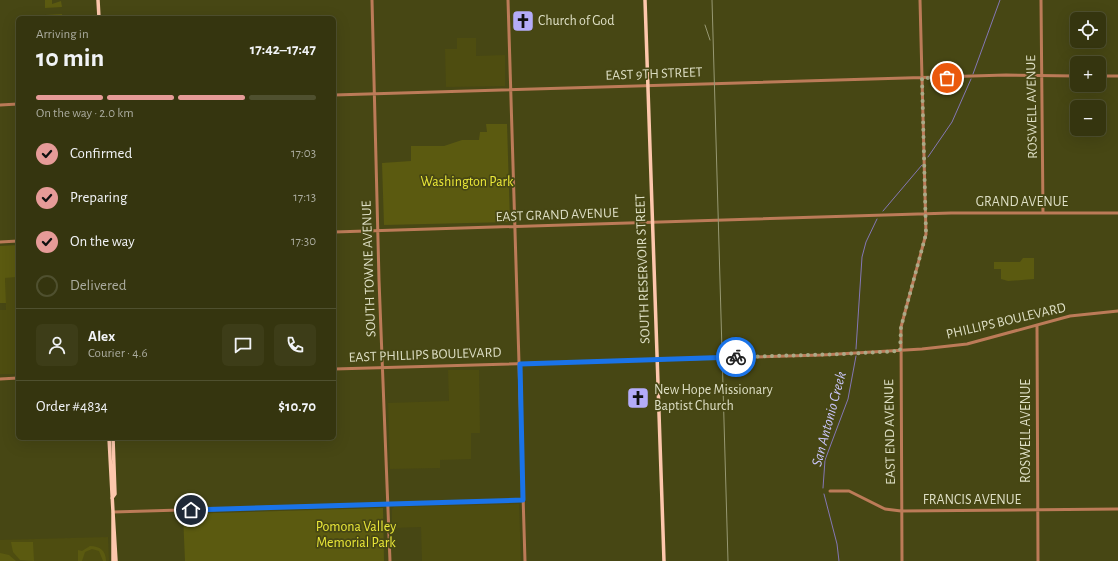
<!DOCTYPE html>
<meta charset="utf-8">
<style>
body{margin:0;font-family:"Alegreya Sans",sans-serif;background:#3d3d18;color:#f1f3f6;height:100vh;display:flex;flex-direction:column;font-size:15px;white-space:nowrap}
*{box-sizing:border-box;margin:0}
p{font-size:13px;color:#aaab9e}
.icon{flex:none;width:22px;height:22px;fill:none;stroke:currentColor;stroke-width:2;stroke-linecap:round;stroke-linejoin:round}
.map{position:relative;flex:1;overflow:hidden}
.panel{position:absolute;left:16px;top:16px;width:320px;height:424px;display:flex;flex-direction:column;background:#35350f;border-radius:6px;box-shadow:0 4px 16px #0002,0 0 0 1px #4f502f}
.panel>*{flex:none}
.fabs{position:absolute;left:1070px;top:12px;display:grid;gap:8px}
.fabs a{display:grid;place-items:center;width:36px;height:36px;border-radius:6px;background:#35350f;box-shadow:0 4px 16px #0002,0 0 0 1px #4f502f;font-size:20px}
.pin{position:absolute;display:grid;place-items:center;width:34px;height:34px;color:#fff;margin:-17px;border:2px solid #fff;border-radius:50%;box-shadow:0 1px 4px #0007}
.courier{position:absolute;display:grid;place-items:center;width:40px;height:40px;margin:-20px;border:3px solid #1a73e8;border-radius:50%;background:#fff;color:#222;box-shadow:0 1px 5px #0007}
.head em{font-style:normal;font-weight:600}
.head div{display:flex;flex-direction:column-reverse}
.head{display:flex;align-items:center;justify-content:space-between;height:68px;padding:0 20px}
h1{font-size:26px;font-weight:600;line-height:30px}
.bar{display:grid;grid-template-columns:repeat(4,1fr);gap:6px 4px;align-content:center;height:48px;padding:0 20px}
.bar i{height:5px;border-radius:3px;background:#4f502f}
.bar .active{background:#e69b98}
.bar p{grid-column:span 4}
.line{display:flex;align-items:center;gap:10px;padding:0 20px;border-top:1px solid #4f502f}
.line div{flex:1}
.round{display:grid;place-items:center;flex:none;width:42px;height:42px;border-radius:6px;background:#3d3d18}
ol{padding:0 20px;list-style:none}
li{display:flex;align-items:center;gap:12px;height:44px}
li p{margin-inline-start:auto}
li .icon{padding:4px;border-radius:50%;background:#e69b98;color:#111;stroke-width:4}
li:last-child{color:#aaab9e}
li i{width:22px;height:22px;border:2px solid #4f502f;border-radius:50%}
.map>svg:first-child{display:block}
</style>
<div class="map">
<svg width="1118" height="561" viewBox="0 0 1118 561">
<rect width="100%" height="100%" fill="#474714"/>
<path fill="#4e4d10" d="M457,38H476V56L505,55V86L446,87L445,49H457Z
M18,277V374H0V310H6L5,278Z
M448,370H479L480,433H471V459L440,460V468L390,469L388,403L449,401Z
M519,504L521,561H422L421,527L392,528V509L394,507Z
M108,537L109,561H0V540Z"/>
<path fill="#5b5a10" d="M45,0H52V4L61,1L62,7L45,8Z
M62,14V18H45V15Z
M486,124H507L510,222L384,225L382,163L411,161V146H444L462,140H479L480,132H487Z
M18,245V277L5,278L6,303H0V246Z
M1023,258H1034V279L1008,281L1001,279V269H994V262H1020Z
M383,508L384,561H185L183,514Z
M11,542H33L34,561L20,560L13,552Z
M90,546C100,546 106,551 106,561H103L99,551L92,549L85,552L82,561H78V550L82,551Z
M0,553L9,555L16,561H0Z"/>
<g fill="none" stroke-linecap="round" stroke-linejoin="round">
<path stroke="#8477b4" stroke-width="1" d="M973,74L1000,0
M928,157L952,122L971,79
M883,211L922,165
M856,349L862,257L866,242L877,219
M823,488L825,460L848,399L856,356
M824,494L837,544L839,561"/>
<path stroke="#bc7b58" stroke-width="3" d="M372,0L379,280L390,561
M508,0L525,561
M1041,0L1043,213
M1099,76H1118
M334,95L1006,75L1077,76
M0,105L18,104
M334,232L951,213H1118
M0,242L18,241
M1037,325L1038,561
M334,369L822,355L922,349L967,344L1070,316L1118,311
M0,379L18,378
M830,491H849L885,509L901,511L1118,509
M113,512L523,500
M902,561L901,327L926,234L920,0"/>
<path stroke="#fdc7ac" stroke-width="3.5" d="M98,0L99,18
M645,0L664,561
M109,438L113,512V561
M112,498L115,494L113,438
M113,512L116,561"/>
<path stroke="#979872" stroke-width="1" d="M712,0L728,561
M705,25L710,40"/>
</g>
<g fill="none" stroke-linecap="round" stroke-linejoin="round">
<path stroke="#a9aa87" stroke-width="4" stroke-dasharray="0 7.2" d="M736,357L844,354L900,351L901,327L926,234L922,78H947"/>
<path stroke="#1a73e8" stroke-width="5" d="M191,510L523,500L520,364L736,357"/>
</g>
<defs>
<g id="church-square" transform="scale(1.15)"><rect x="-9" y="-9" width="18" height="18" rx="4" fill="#b4acf9" stroke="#474714"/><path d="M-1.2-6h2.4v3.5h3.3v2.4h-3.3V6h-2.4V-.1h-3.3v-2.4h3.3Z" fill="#111"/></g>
</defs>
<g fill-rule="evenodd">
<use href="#church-square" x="523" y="21"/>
<use href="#church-square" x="638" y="398"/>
</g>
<g text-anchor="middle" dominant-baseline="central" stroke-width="3.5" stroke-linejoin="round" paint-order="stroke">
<g font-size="14" fill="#dedfc5" stroke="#474714" text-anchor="start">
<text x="538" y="21">Church of God</text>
<text x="654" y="390">New Hope Missionary<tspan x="654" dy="16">Baptist Church</tspan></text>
</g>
<g font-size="14" fill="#dedfc5" stroke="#474714">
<text transform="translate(654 74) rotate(-2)">EAST 9TH STREET</text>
<text transform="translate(1032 107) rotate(-91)">ROSWELL AVENUE</text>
<text x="1022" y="202">GRAND AVENUE</text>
<text transform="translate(557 215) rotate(-2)">EAST GRAND AVENUE</text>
<text transform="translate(369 269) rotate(-92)">SOUTH TOWNE AVENUE</text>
<text transform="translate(643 269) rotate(-92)">SOUTH RESERVOIR STREET</text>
<text transform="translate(1006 321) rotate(-13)">PHILLIPS BOULEVARD</text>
<text transform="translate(425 355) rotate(-2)">EAST PHILLIPS BOULEVARD</text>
<text transform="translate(1026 431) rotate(-90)">ROSWELL AVENUE</text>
<text transform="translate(890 432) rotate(-91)">EAST END AVENUE</text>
<text x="972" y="500">FRANCIS AVENUE</text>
</g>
<g font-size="14" fill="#ebe838" stroke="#474714">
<text x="467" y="182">Washington Park</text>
<text x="356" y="527">Pomona Valley<tspan x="356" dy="16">Memorial Park</tspan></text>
</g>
<g font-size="15" font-style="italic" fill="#cac6fa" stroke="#474714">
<text transform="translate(829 419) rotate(-75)">San Antonio Creek</text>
</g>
</g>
</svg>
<div class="fabs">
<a><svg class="icon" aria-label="locate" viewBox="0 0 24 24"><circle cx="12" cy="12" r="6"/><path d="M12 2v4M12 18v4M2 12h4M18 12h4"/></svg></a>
<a>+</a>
<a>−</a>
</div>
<div class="pin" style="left:947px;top:78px;background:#ea580c"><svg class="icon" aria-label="bag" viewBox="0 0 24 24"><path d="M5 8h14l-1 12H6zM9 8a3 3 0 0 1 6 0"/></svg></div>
<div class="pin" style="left:191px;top:510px;background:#1f2937"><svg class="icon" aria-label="home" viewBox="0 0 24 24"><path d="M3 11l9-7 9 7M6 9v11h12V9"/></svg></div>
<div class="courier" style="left:736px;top:357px"><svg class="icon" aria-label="bike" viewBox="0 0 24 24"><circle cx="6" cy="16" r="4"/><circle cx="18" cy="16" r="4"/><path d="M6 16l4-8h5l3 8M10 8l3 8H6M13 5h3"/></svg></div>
<section class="panel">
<div class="head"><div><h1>10 min</h1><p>Arriving in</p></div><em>17:42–17:47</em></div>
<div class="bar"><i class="active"></i><i class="active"></i><i class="active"></i><i></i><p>On the way · 2.0 km</p></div>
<ol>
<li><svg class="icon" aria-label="check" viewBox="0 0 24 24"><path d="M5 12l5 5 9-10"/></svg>Confirmed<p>17:03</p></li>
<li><svg class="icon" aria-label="check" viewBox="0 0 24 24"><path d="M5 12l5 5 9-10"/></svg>Preparing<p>17:13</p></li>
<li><svg class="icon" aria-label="check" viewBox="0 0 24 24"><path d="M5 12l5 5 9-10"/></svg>On the way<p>17:30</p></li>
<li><i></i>Delivered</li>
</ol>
<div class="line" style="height:72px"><a class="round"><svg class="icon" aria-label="person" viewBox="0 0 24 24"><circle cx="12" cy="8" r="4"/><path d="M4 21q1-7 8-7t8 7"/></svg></a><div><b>Alex</b><p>Courier · 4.6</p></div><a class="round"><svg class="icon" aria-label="chat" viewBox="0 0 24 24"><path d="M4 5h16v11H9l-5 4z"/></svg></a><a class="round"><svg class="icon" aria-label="phone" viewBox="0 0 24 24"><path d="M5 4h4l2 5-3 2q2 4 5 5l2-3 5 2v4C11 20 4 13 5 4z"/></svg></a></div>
<div class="line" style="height:52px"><div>Order #4834</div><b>$10.70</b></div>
</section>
</div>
